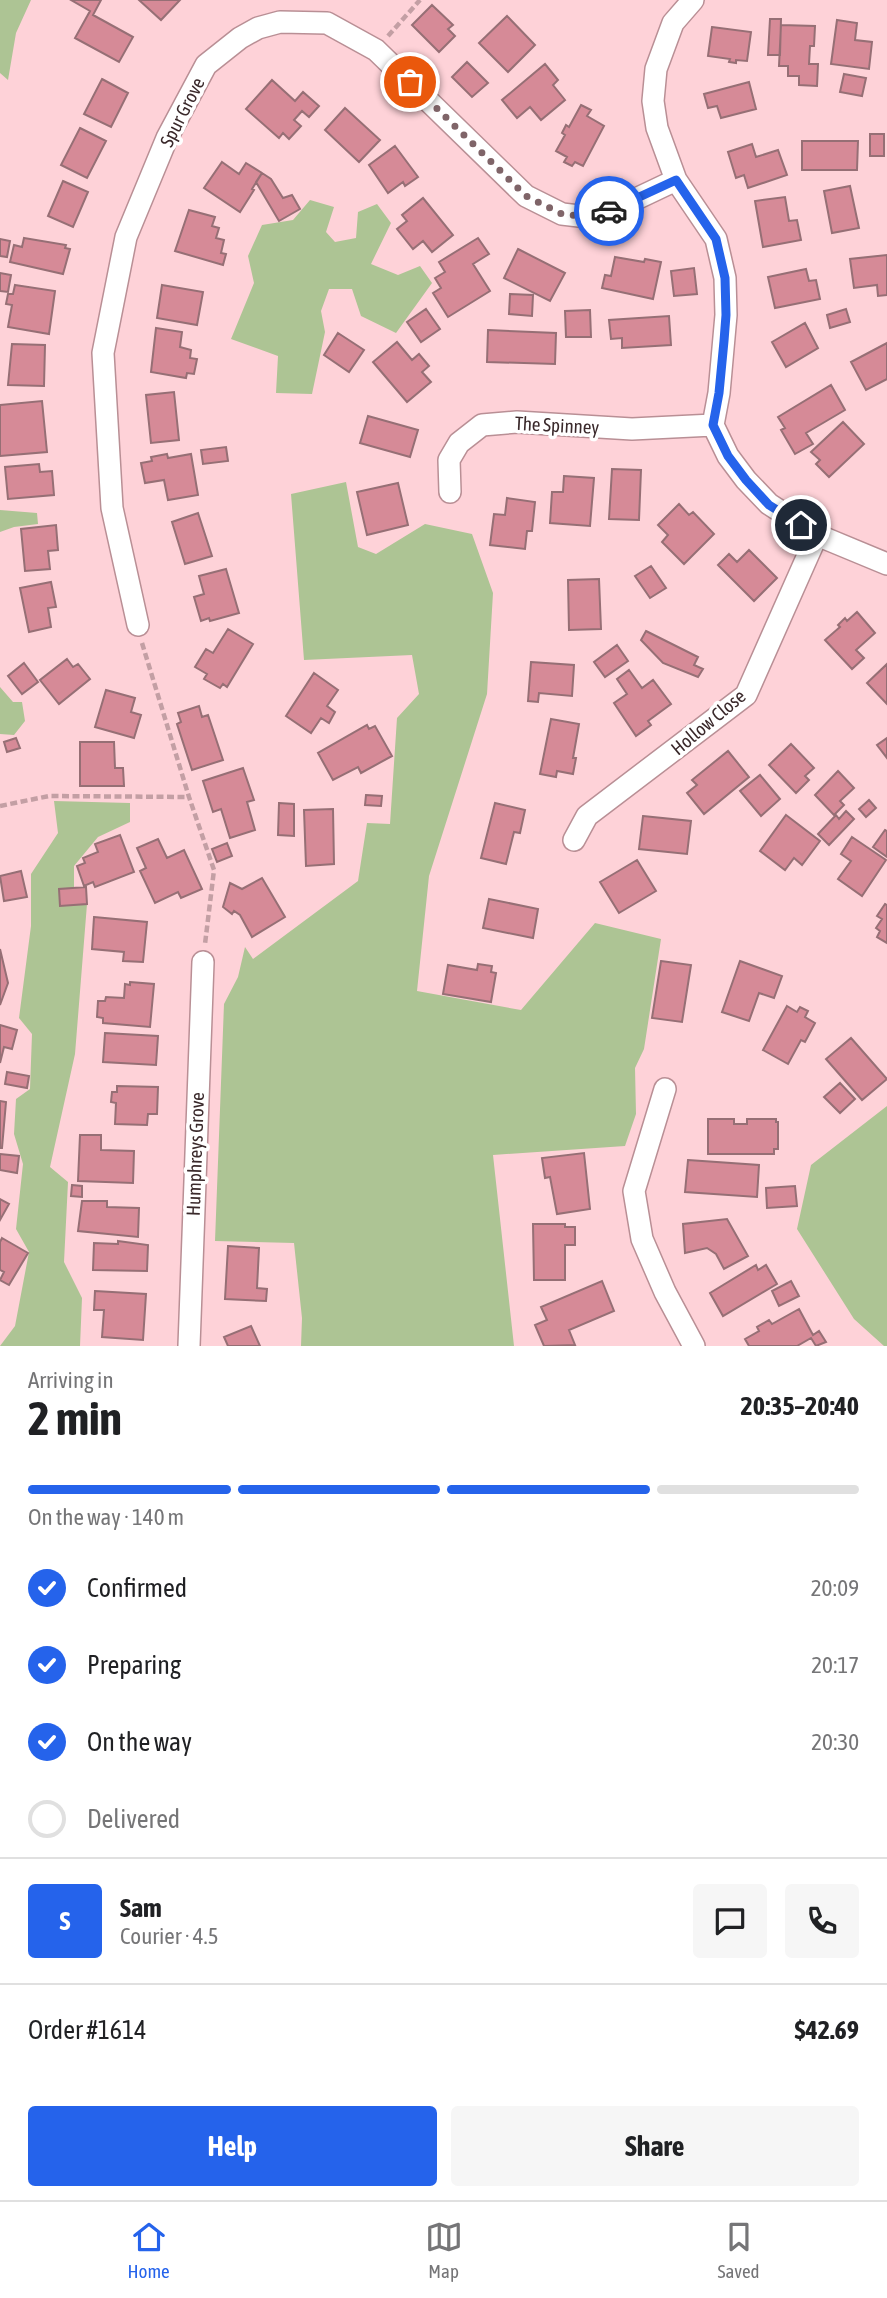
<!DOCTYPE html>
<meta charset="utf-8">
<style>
body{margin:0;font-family:"Asap Condensed",sans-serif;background:#f6f6f6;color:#202124;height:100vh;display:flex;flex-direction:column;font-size:26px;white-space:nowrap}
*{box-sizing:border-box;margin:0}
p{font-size:23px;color:#757577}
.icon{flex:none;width:38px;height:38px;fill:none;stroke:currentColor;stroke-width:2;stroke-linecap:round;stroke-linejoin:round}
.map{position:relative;height:1346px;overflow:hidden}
.side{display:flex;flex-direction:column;background:#fff;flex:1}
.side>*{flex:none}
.pin{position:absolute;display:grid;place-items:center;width:60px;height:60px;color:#fff;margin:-30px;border:4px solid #fff;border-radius:50%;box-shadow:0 2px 7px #0007}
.courier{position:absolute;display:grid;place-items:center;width:70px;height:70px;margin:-35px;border:5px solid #2563eb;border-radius:50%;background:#fff;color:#222;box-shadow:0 2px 9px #0007}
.summary em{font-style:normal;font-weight:700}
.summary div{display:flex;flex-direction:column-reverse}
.summary{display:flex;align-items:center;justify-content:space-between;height:119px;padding:0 28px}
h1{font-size:46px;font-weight:700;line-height:52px}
.bar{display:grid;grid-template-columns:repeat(4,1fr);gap:10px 7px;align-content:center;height:84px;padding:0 28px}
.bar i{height:9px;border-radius:5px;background:#e0e0e0}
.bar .active{background:#2563eb}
.bar p{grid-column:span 4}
.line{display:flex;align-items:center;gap:18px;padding:0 28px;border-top:2px solid #e0e0e0}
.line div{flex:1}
.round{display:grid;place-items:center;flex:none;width:74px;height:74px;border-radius:7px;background:#f6f6f6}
ol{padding:0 28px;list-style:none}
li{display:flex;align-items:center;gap:21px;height:77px}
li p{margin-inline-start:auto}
li .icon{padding:7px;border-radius:50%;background:#2563eb;color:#fff;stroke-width:4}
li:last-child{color:#757577}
li i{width:38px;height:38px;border:4px solid #e0e0e0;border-radius:50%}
.button{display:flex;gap:14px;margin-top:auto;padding:14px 28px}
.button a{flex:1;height:80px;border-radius:7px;background:#2563eb;color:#fff;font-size:28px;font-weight:700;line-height:80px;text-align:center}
.button a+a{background:#f6f6f6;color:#202124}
.tab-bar{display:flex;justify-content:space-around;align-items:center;height:98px;border-top:2px solid #e0e0e0;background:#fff;font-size:19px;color:#757577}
.tab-bar a{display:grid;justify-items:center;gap:4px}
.tab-bar .active{color:#2563eb}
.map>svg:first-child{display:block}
</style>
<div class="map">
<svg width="887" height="1346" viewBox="0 0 887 1346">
<rect width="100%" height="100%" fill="#fed2d8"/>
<path fill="#adc494" d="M0,0H31L16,33L8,80L0,73Z
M310,200L334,207L326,232L335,242L356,238L358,212L377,204L391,223L371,264L398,275L420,266L432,283L396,333L361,316L352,289H329L321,311L325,332L312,394L276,393L278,356L231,339L254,283L248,256L262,225L293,220Z
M346,482L358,547L376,554L425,524L472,534L493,593L487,694L429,876L417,991L521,1010L595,923L661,939L644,1049L635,1068L636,1114L625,1146L493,1155L514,1346H301L302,1318L294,1243L215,1241L224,1004L238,977L245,947L253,959L358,881L367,823L390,824L397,718L419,694L412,655L304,660L291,494Z
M0,510L37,513L38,524L14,527L0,532Z
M0,687L13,702H22L25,721L14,735L0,734Z
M54,801L130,803V822L98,837L74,866V888L59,889L60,906L87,904L75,1054L50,1167L68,1182L64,1262L82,1298L80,1346H0L15,1326L29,1252L16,1229L23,1164L14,1134L16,1099L30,1089L32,1034L19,1018L31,926V874L58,833Z
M887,1106V1346H884L854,1319L797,1229L811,1165Z"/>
<path fill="#d68a97" stroke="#966f75" stroke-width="2" d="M71,0H101L93,15L133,37L119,62L75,38L90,11Z
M139,0H180L161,20Z
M432,5L453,25L448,29L455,36L439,52L412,25Z
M507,16L535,45L508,72L479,43Z
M770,19H781L780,55H768Z
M837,20L857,23L855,40L872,42L869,69L831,64Z
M781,25L815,26L814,46H810L809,64H818L817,86L799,85V76H788V66H779Z
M712,27L751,32L747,61L736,60V63L729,62L730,59L708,56Z
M467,62L488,83L472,97L452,77Z
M545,64L558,80L553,85L565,100L541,120L530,107L517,118L502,100Z
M844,74L866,78L862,96L840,92Z
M102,79L128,93L111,127L84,114Z
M272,80L295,101L303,92L319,106L309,117L302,111L294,120L301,126L289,139L283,133L279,138L246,109Z
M749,82L756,109L721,118L717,106L708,108L704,94Z
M581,105L591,110L587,116L604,126L583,166L575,162L572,166L564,162L567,157L556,151L565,135L562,133L566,125L569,127Z
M345,108L380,140L359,162L325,130Z
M80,128L106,141L87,178L61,165Z
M870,134H884V156H870Z
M802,141H858L857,170H802Z
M752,144L756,157L778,150L787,175L748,188L744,175L736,178L728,152Z
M395,146L418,177L405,186L403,182L388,193L369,165Z
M222,162L239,174L246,163L262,173L252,189L254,190L240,212L204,188Z
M262,173L271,179L283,198L292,195L300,209L279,221L256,182Z
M63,181L88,192L73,227L48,216Z
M850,186L859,228L832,233L824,191Z
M785,197L789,221L797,220L801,240L763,247L755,201Z
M423,198L453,235L432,252L423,241L413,249L397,229L407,221L402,215Z
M189,210L215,217L212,226L219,228L216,238L224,240L221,253L226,254L223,265L175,251Z
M24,238L66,245L65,248L70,249L63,274L10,262L14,245L22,247Z
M478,238L489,254L473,264L490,291L448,317L433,293L441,288L435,278L445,272L439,262Z
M0,239L10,241L7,257L0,256Z
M518,249L565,273L550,301L504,278Z
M887,255V295L878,296L877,285L854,288L850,259Z
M615,257L644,262L645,259L661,262L653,299L602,288L605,275L611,276Z
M694,268L697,294L674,296L671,271Z
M806,269L809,281L816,280L820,299L775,308L768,277Z
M0,273L11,275L8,292L0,291Z
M15,285L55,291L49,334L8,327L12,305L6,304L8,294H13Z
M162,285L203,292L197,325L157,318Z
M510,294L533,295L532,316L509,314Z
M426,309L440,329L421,342L407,322Z
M846,309L850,322L830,328L827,315Z
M590,310L591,337H566L565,311Z
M669,316L671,345L622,348V338L611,339L609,320Z
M805,323L818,348L786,367L772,342Z
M156,328L182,332L180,347L191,350L190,358L197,359L194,374L187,373L186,378L151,372Z
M488,330L556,333L555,364L487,362Z
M338,333L364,350L349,372L324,355Z
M397,342L412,360L419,354L429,366L422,372L431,382L407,402L373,362Z
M887,343V379L866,390L851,362Z
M12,344L45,345L44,386L8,385Z
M831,385L845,410L806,433L813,444L795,454L781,430L785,428L778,417Z
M174,392L179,440L151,443L146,395Z
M42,401L47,452L0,456V405Z
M368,416L418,430L410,457L360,443Z
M843,422L864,444L829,477L816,464L820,460L811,452Z
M226,447L228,461L203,464L201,450Z
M167,454L168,458L191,454L198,495L168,500L164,480L145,483L141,463L152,461L151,457Z
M39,464L40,472L52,471L54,495L8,499L5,467Z
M612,469L641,470L639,520L609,519Z
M564,476L594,478L590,526L550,523L552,492H563Z
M398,483L408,525L367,535L357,492Z
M507,498L535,502L532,531H527L525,549L490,545L494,514L505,515Z
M679,504L689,515L693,512L714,534L684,564L662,542L668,535L658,525Z
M198,513L212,556L185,564L172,522Z
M56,525L58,550L48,551L50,569L25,571L21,529Z
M749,550L777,578L754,601L718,565L729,554L737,562Z
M651,566L666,588L650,598L635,576Z
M226,569L239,613L210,621L209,618L201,621L194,597L204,594L199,576Z
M599,579L601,629L569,630L568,580Z
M51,582L56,607L48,608L51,627L29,632L20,588Z
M857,612L875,633L856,650L864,658L852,669L825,640L840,627L838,625L845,618L847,621Z
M228,629L253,644L227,687L223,684L220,688L204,679L207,674L195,667L206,649L213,653Z
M646,631L698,657L694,665L703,669L698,677L663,663L641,640Z
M617,645L628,661L605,677L594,662Z
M67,659L73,667L78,664L90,679L59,704L40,680Z
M531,662L574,665L572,696L539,693L538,702L528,701Z
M24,663L38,682L22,694L8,676Z
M887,664V704L867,683Z
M629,670L642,688L653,680L671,704L648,721L651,725L636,736L614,703L627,694L617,679Z
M314,673L338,690L327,706L335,712L329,723L321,718L311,733L286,716Z
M106,690L135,698L131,712L141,715L134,738L95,727Z
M199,706L202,717L208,715L223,760L192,770L177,724L181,722L178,713Z
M551,719L579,724L573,758H576L573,774L557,771L556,777L540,774Z
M367,725L369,729L375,726L392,756L361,773L358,767L333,780L318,753Z
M16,738L20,748L7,752L4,742Z
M887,738V758L877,745Z
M80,742H114L115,768H123L124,786H80Z
M791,744L814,768L805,776L809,780L796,793L769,765Z
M728,751L749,777L704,814L687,793L697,785L692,780Z
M243,768L254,800L247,802L255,830L230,838L221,809L213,812L203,781Z
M838,771L854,788L840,801L844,805L834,815L815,795Z
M760,775L780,799L761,816L740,791Z
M366,795L382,796L381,806L365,805Z
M869,800L876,808L866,817L859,809Z
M279,803L294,804V836L278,835Z
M495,803L525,810L520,833L514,832L506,864L481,858Z
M333,809L334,864L306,866L304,810Z
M846,811L854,819L829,845L818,834L836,815L839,819Z
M786,815L820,841L802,865L794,858L785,870L760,851Z
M643,816L691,821L687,854L639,849Z
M885,830L887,831V857L873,847Z
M120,835L134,872L95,887L93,882L84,886L77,866L85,863L83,858L98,852L95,844Z
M852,837L886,860L862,896L838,879L851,861L841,854Z
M158,839L167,858L184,850L202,889L181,898L178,892L155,903L140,871L146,868L137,848Z
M227,843L232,856L217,862L212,849Z
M637,860L656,891L619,913L600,882Z
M21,871L27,897L4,901L0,876Z
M262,878L285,917L252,937L240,915L234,911L232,914L223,907L230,883L242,889Z
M86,887L87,904L60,906L59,889Z
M489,899L538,909L533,938L483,928Z
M885,904L887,905V943L877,937L880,931L876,928L882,919L877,916Z
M94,917L147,922L143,962L123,961L124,952L92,949Z
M0,949L8,983L0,1005Z
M661,961L691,965L682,1022L652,1018Z
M740,961L782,976L774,998L759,993L749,1021L722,1012Z
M478,964L492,966L491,972L496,973L491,1002L443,994L448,965L477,970Z
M130,982L154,984L150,1027L103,1023V1018L97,1017L98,1001H105L106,997L124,998L125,984L130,985Z
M787,1006L797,1012L800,1007L808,1011L805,1017L815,1023L805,1042L801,1040L788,1064L763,1050Z
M0,1025L17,1030L12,1049L4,1047L0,1063Z
M105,1033L158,1036L156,1065L103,1062Z
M851,1038L887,1079L862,1100L826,1059Z
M7,1072L29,1076L27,1088L5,1084Z
M840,1083L855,1099L840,1113L824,1097Z
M117,1086L158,1087L157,1114H148L147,1125L115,1124L116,1103L111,1102L112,1092H117Z
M0,1101L6,1102L2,1148H0Z
M708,1119H734V1124H747V1119H776V1122H778V1149H774V1154H708Z
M80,1135H101V1150L134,1151L133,1183L78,1181Z
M584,1153L590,1209L557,1214L550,1177L545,1178L542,1158Z
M0,1154L19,1156L17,1173L0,1170Z
M688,1160L759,1165L757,1197L685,1192Z
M72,1185L82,1186V1197L71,1196Z
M795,1186L797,1206L767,1208L766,1188Z
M0,1199L9,1204L0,1220Z
M82,1201H107V1207L139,1208L138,1237L78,1231Z
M727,1219L748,1256L724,1269L716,1254L707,1248L685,1253L683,1224Z
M533,1224H565V1227H575V1245H565V1280H534Z
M2,1238L28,1253L9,1285L0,1280L4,1272L0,1270V1242Z
M118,1241L148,1245L147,1271L93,1270L94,1243L118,1244Z
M228,1246L259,1248L257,1288L267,1289L266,1301L225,1299Z
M756,1265L758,1270L766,1265L777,1284L723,1316L710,1293Z
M602,1281L614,1311L569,1330L575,1345L544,1346L535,1325L547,1320L541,1307Z
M791,1281L799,1296L779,1306L772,1291Z
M95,1291L146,1294L143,1340L102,1337L104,1310H94Z
M799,1309L813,1335L819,1331L826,1342L816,1346L811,1338L797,1346H749L745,1339L759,1331L757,1327L769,1320L772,1324Z
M251,1326L260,1346H228L224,1337Z"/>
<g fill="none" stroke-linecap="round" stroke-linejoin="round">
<g stroke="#b98f95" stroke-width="24">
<path id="street" d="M693,0L673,23L656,69L653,101L657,128L676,180L716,239L725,278L726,315L719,393L713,425L728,456L746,480L769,504L817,535L887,564
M450,492L449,460L459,443L482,425L517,422L632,429L713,425
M138,625L112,508L103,353L126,237L167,138L206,65L240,38L258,28L280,22L327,23L376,50L526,196L562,214L596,218L676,180
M574,840L587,816L746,695L817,535
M665,1089L634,1191L642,1239L665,1292L694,1346
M189,1346L203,962"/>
</g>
<path stroke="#c39fa4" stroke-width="4.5" stroke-dasharray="7 3.5" stroke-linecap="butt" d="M388,36L420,0
M142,643L189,797L214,870L205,944
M0,806L49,796L189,797"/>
<use href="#street" stroke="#fff" stroke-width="21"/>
</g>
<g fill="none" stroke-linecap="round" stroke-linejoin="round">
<path stroke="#7f6468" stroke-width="7" stroke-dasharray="0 12.6" d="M410,82L526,196L562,214L596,218L609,211"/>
<path stroke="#2563eb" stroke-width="9" d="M609,211L676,180L716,239L725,278L726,315L724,341L719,393L713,425L728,456L746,480L769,505L801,525"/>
</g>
<g text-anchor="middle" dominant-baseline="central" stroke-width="7" stroke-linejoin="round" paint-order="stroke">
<g font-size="19" fill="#3a292b" stroke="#fff">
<text transform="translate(182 112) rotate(-63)">Spur Grove</text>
<text transform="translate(557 425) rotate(3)">The Spinney</text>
<text transform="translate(708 722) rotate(-40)">Hollow Close</text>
<text transform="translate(195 1154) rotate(-88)">Humphreys Grove</text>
</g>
</g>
</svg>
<div class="pin" style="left:410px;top:82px;background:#ea580c"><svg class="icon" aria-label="bag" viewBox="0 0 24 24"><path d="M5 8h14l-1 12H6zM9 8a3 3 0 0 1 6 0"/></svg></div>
<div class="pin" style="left:801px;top:525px;background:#1f2937"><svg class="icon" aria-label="home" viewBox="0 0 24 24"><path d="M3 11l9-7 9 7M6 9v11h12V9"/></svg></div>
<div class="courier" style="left:609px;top:211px"><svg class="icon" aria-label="car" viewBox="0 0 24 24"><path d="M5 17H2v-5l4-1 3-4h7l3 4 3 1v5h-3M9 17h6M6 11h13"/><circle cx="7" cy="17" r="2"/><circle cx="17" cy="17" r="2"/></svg></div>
</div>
<section class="side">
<div class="summary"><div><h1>2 min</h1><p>Arriving in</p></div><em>20:35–20:40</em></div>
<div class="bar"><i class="active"></i><i class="active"></i><i class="active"></i><i></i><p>On the way · 140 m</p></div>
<ol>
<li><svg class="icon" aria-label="check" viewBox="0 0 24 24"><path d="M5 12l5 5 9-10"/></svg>Confirmed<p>20:09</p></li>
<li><svg class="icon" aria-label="check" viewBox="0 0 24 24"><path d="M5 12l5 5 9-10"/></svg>Preparing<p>20:17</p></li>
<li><svg class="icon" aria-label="check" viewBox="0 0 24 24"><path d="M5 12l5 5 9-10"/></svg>On the way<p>20:30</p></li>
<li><i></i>Delivered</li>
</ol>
<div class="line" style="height:126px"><b class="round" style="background:#2563eb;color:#fff">S</b><div><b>Sam</b><p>Courier · 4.5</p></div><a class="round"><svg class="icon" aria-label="chat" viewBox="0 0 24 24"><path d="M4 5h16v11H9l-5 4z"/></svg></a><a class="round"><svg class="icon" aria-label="phone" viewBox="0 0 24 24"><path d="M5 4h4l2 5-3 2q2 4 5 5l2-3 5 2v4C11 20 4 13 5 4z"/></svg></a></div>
<div class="line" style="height:91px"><div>Order #1614</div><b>$42.69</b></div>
<div class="button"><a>Help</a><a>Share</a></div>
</section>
<nav class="tab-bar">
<a class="active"><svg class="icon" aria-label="home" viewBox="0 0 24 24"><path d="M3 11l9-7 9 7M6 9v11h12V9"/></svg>Home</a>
<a><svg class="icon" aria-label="map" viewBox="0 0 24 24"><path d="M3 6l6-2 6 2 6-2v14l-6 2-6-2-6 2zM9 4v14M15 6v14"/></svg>Map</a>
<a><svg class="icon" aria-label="saved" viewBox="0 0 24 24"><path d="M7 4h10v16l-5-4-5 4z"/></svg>Saved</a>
</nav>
